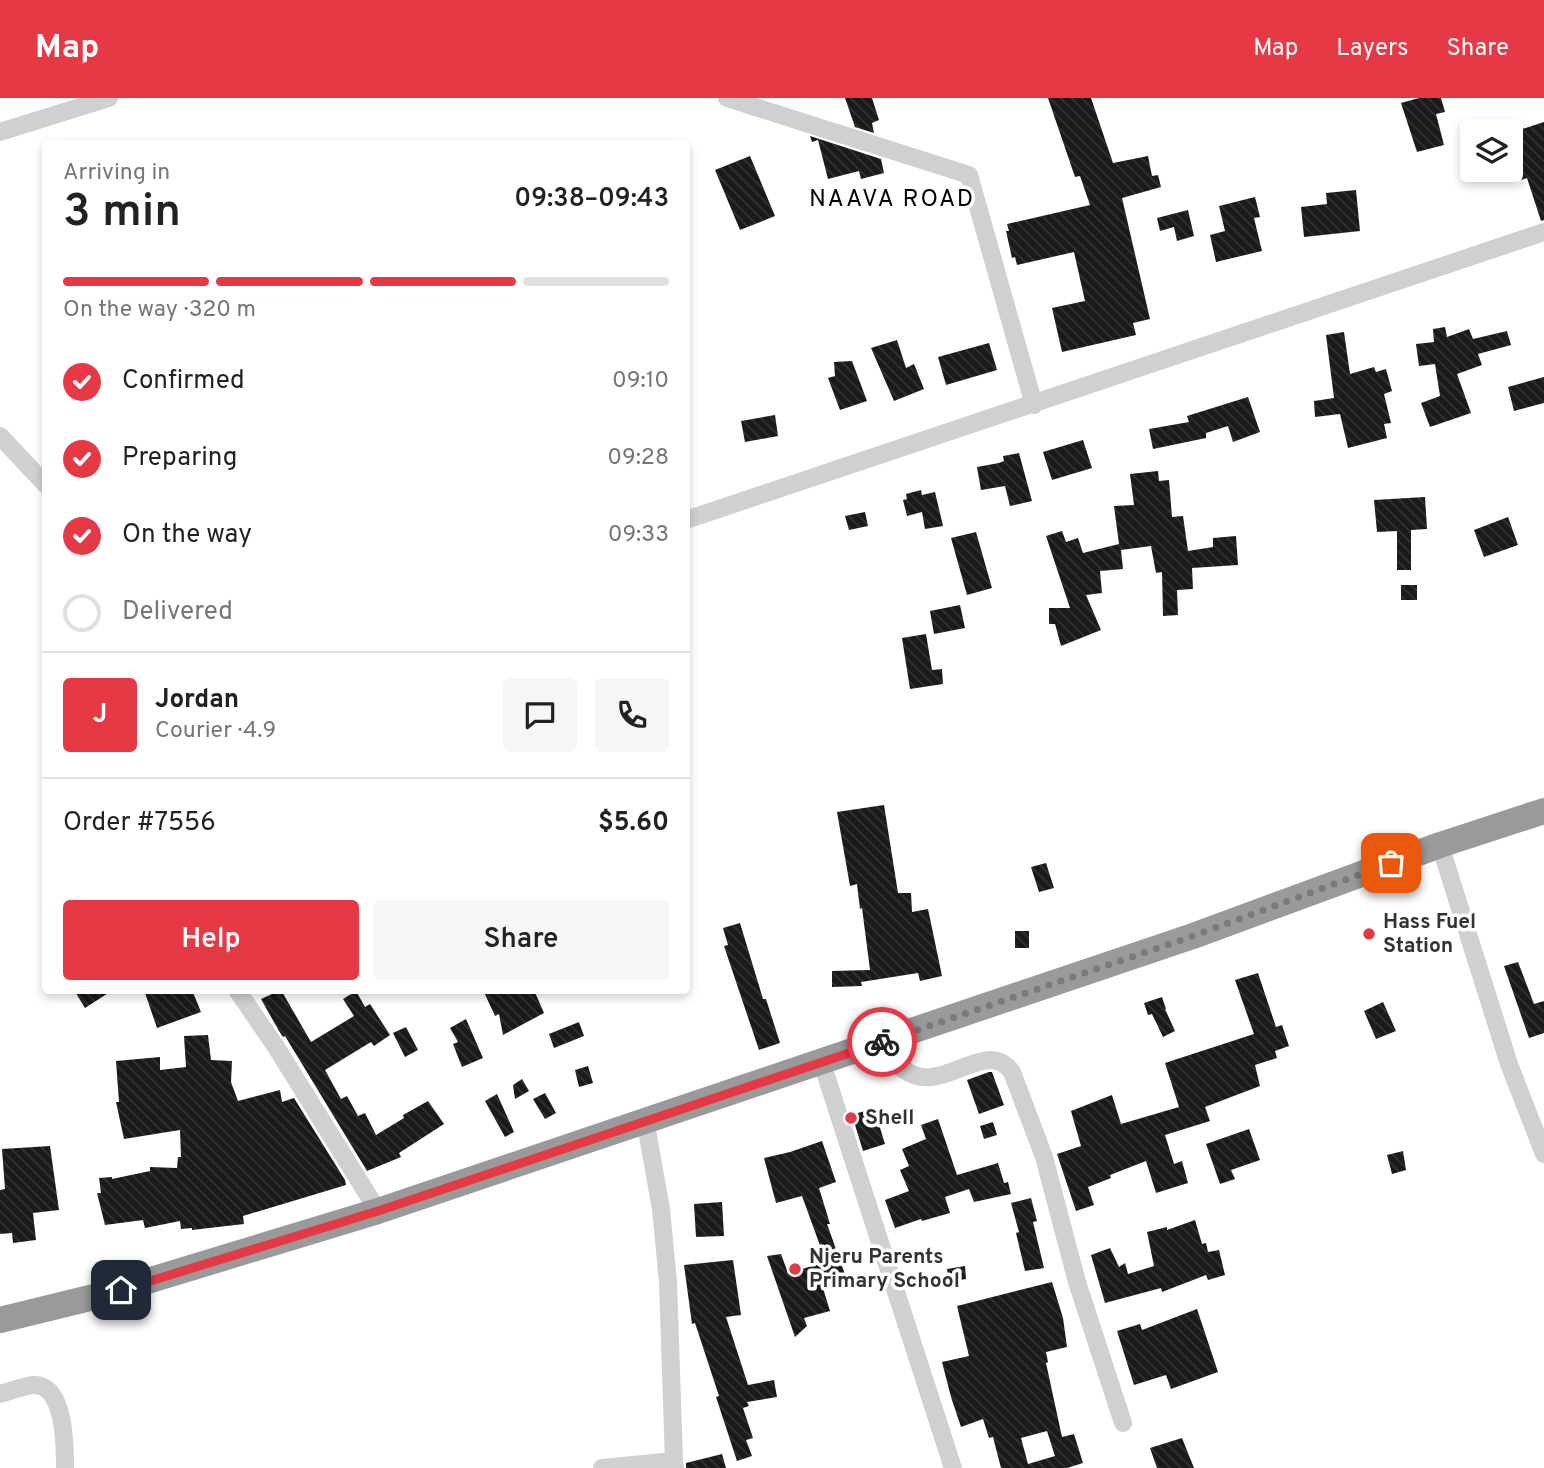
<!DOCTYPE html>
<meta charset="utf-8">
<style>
body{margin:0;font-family:Overpass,sans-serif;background:#f6f6f6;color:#222;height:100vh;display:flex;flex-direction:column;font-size:26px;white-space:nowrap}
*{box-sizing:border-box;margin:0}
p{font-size:23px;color:#767676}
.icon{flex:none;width:38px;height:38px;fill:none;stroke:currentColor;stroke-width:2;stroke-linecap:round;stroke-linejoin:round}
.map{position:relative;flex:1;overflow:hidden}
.panel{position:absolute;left:42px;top:42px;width:648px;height:854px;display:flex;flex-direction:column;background:#fff;border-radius:7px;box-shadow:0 4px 10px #0003}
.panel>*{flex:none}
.tools{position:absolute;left:1460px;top:21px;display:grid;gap:14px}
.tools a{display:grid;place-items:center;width:63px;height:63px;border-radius:7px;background:#fff;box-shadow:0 4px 10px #0003;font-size:35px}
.pin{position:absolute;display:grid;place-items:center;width:60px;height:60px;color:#fff;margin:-30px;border-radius:14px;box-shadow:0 4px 10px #0006}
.courier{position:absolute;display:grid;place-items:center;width:70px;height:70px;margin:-35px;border:5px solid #e63946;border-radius:50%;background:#fff;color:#222;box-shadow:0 2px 9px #0007}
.headline em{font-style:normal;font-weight:600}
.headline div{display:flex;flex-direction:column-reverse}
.headline{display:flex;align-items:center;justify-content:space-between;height:119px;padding:0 21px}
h1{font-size:46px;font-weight:600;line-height:52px}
.bar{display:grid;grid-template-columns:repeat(4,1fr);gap:10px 7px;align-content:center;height:84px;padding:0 21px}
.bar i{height:9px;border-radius:5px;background:#e0e0e0}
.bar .selected{background:#e63946}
.bar p{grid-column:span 4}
.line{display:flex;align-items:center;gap:18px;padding:0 21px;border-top:2px solid #e0e0e0}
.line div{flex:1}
.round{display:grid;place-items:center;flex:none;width:74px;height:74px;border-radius:7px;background:#f6f6f6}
ol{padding:0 21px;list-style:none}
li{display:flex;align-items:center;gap:21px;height:77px}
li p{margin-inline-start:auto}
li .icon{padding:7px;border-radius:50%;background:#e63946;color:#fff;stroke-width:4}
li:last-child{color:#767676}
li i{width:38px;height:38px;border:4px solid #e0e0e0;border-radius:50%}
.button{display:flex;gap:14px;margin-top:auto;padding:14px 21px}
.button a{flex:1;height:80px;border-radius:7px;background:#e63946;color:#fff;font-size:28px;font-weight:600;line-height:80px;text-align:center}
.button a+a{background:#f6f6f6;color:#222}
header{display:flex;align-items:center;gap:42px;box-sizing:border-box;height:98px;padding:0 35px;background:#e63946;color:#fff}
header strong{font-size:33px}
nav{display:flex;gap:38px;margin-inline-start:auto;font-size:24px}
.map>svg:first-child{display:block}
</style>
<header>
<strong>Map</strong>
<nav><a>Map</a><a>Layers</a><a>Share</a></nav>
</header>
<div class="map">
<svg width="1544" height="1370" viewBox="0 0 1544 1370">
<defs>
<pattern id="building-back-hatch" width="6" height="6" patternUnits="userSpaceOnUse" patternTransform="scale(1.75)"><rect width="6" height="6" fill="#1a1a1a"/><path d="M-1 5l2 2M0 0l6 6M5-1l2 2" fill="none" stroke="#333"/></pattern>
</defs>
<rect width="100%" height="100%" fill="#fff"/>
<path fill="url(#building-back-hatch)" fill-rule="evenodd" d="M845,0H872L879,22L872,25L874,35L855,29Z
M1048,0H1091L1113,65L1148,58L1152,78L1158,77L1161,89L1122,100L1150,221L1133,225L1136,237L1062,254L1052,210L1085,203L1074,154L1017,167L1015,159L1012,160L1006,133H1009L1007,126L1090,107L1080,78L1075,79Z
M1419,0H1441L1445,14L1436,16L1444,47L1417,54L1401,5Z
M1544,24V122L1541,123L1527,80L1521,82L1510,50V35Z
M810,38L881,61L884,75L861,81L859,73L828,81L818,42L812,44Z
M750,58L775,118L740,132L715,72Z
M1356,92L1360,133L1304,139L1301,109L1327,106L1326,95Z
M1255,99L1260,119L1254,120L1262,153L1216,164L1210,137L1225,133L1219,108Z
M1188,112L1194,138L1177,143L1174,129L1160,133L1157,120Z
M1445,229L1447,239L1469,231L1473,241L1507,233L1511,247L1478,256L1482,267L1457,276L1471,315L1430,329L1421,305L1440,298L1435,266L1419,268L1416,246L1434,244L1433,231Z
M1344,234L1350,276L1374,269L1376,274L1386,271L1392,293L1384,296L1391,325L1384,326L1387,340L1348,350L1340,316L1315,319L1314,303L1334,300L1326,237Z
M897,242L906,270L914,266L924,291L894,303L871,250Z
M989,245L997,272L946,287L938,259Z
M852,263L867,303L840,312L828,280L835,278L834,264Z
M1544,279V305L1514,313L1508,289Z
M1248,299L1260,334L1233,344L1228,328L1206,335V340L1153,351L1149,331L1189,324L1187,318Z
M775,317L778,338L745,344L741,323Z
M1083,342L1092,370L1052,382L1043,354Z
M1019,355L1032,403L1010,408L1005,388L981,392L977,369L999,365L1004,363L1003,358Z
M1158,373L1159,383L1169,382L1172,419L1183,418L1188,453L1213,449V440L1236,438L1238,467L1192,470L1193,491L1177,492L1178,517L1163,518L1162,474L1156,475L1151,448L1121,452L1123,471L1100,473L1102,495L1086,497L1101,532L1061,548L1055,526H1049V510H1070L1046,438L1062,433L1066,444L1078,440L1083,455L1119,446L1114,408L1134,407L1130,376Z
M921,392L922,397L935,394L943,428L925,431L922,414L907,418L903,402L907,401L906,396Z
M1425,399L1427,431L1411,432V472H1397V433L1377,434L1374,402Z
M865,414L868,428L849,432L845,418Z
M1508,419L1518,447L1484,459L1474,432Z
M976,434L992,490L967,497L951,440Z
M1401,487H1417V502H1401Z
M960,507L965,530L934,536L930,513Z
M926,536L932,572L942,571L943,586L910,591L902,540Z
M884,707L898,795H911L912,814L928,811L942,878L920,883L918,875L861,884L862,888L832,889V873L870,872L862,810L860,811L857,786L850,788L837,714Z
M1046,765L1054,790L1039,794L1031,769Z
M740,825L763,901H766L780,945L759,952L724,848L728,847L723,830Z
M1015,833H1029V850H1015Z
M1518,864L1534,906L1544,903V935L1529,940L1504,868Z
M1258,875L1276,929L1282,927L1289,948L1275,953L1277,960L1255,967L1260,988L1205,1009L1210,1023L1165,1037L1174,1066L1182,1063L1188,1085L1156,1095L1146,1063L1110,1077L1111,1080L1088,1089L1094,1107L1076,1113L1057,1056L1081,1048L1071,1013L1112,997L1121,1026L1179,1009L1165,965L1254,936L1235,882Z
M74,892H113L85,910Z
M144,892H192L201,914L157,930Z
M281,892L311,944L354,918L343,901L356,893L365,909L370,906L390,937L374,948L371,944L325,972L341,1001L347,998L358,1018L365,1015L376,1037L404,1020L403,1017L428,1003L444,1026L399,1055L401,1059L367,1073L285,938L283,939L279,933L261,901Z
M483,892H534L544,915L503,937L499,916L495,918Z
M1162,899L1166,911H1165L1175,933L1163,939L1152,916L1148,917L1144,905Z
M1383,904L1396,933L1376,941L1364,913Z
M466,921L483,960L462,969L453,946L458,944L450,930Z
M579,924L584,938L554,950L549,936Z
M406,929L418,952L405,959L393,935Z
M208,937L211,962L232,963L231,984L238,1003L280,992L282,1004L294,1000L345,1082L346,1087L243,1118L244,1126L192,1132V1130L181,1131L180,1123L145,1130L143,1122L105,1127L97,1095H101L99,1080L112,1079V1081L150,1073V1069L177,1070L178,1059H181L180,1032L124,1041L116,1004H119L116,963L160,959V972L186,969L184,938Z
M588,968L593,985L579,989L575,972Z
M989,974H992L1004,1007L979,1016L967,982Z
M522,981L529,993L515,1001L513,987Z
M545,995L556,1015L545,1021L533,1001Z
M497,996L514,1034L505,1039L485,1003Z
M874,1010L885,1046L863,1053L852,1017Z
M938,1021L957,1077L998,1065L1004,1085L1008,1084L1011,1096L974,1104L969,1091L945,1099L950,1115L922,1123L921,1121L895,1130L885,1102L909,1093L900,1072L909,1068L902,1051L926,1041L921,1027Z
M993,1024L997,1037L984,1041L980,1028Z
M1249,1031L1260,1062L1231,1072L1235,1081L1220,1086L1206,1046Z
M822,1043L836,1084L819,1090L830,1126H827L846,1179L822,1187L830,1213L804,1220L807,1228L795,1239L767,1158L781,1156L788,1175L826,1164L802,1098L776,1105L764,1060L790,1054Z
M50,1048L59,1112L33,1115L36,1142L13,1145L12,1135L0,1136V1092L5,1091L2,1051Z
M1403,1053L1406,1072L1392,1076L1387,1057Z
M1031,1100L1037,1123L1033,1124L1044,1170L1025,1173L1016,1135L1019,1134L1011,1105Z
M722,1104L724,1138L696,1139L694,1106Z
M1195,1122L1202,1146L1206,1145L1208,1154L1219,1152L1225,1177L1208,1182L1206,1177L1162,1194L1161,1190L1105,1205L1091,1157L1110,1150L1119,1169L1125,1165L1128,1176L1154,1168L1147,1134L1167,1129V1132Z
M733,1162L741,1217L726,1219L748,1287L774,1282L777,1299L747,1304L749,1308L743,1310L753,1340L746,1342L752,1358L737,1363L716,1299L719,1298L695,1225L692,1226L684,1167Z
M965,1168L966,1181L949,1184L947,1171Z
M1052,1184L1063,1220L1067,1249L1046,1254L1048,1264L1046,1265L1062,1339L1074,1336L1083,1365L1067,1370H1001L993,1339L989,1340L983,1321L961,1329L951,1299L942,1264L969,1258L957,1208ZM1047,1333L1055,1358L1028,1366L1021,1340Z
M1197,1211L1218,1274L1171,1291L1166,1277L1134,1287L1117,1233L1140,1226L1142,1232Z
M1182,1340L1194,1370H1157L1150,1350Z
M722,1356L726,1370H686V1365Z"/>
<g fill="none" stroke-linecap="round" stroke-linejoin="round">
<path stroke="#d0d0d0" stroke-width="18" d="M727,0L969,77L1034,307
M0,34L109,0
M0,338L46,387
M686,422L1544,134
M1440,747L1509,966L1544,1056
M237,892L276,949L378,1113
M897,939L903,971C942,1001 984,937 1012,974L1044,1059L1077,1184L1123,1325
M821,962L953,1370
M645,1021L661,1111L668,1184L674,1363
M0,1296C10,1293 22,1289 32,1287C65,1284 65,1347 65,1370
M602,1370L674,1363L675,1370"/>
<path stroke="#9a9a9a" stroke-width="26" d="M0,1222L98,1198L378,1113L1193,838L1440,747L1544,713"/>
</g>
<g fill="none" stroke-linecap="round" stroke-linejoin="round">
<path stroke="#7a7a7a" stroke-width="7" stroke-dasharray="0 12.6" d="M882,944L1193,838L1391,765"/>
<path stroke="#e63946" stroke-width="9" d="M121,1192L378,1113L882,944"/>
</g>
<g fill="#e63946" stroke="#fff" stroke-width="2.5">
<circle cx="1369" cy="836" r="7"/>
<circle cx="851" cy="1020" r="7"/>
<circle cx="795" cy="1171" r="7"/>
</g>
<g text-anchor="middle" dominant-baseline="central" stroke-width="7" stroke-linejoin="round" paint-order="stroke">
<g font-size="21" font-weight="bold" fill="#333" stroke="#fff" text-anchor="start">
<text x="1383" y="824">Hass Fuel<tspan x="1383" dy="24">Station</tspan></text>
<text x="865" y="1020">Shell</text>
<text x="809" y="1159">Njeru Parents<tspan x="809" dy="24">Primary School</tspan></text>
</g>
<g font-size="24" letter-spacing="2" fill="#000" stroke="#fff">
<text x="892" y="102">NAAVA ROAD</text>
</g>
</g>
</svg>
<div class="tools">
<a><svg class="icon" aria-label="layers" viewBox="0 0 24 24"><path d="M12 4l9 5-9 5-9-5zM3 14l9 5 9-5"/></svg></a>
</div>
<div class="pin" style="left:1391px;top:765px;background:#ea580c"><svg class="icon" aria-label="bag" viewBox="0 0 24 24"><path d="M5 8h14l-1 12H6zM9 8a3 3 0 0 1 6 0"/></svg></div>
<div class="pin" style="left:121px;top:1192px;background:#1f2937"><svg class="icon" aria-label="home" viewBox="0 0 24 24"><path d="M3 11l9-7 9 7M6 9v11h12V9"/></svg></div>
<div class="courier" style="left:882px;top:944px"><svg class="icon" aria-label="bike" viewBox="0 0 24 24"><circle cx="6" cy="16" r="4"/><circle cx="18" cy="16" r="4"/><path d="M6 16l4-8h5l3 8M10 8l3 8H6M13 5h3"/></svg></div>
<section class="panel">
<div class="headline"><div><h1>3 min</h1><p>Arriving in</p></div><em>09:38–09:43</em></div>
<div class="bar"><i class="selected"></i><i class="selected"></i><i class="selected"></i><i></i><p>On the way · 320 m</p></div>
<ol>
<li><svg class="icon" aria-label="check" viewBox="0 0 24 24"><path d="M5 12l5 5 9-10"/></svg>Confirmed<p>09:10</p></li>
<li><svg class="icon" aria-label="check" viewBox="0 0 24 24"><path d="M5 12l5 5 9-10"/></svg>Preparing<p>09:28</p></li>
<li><svg class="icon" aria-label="check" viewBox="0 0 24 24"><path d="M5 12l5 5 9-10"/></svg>On the way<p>09:33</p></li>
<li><i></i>Delivered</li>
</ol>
<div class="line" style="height:126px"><b class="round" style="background:#e63946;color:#fff">J</b><div><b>Jordan</b><p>Courier · 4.9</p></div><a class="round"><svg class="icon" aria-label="chat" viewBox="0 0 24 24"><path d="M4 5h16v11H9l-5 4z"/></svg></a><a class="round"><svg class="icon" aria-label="phone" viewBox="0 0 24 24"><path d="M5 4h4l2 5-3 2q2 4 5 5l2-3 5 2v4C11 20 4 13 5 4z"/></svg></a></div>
<div class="line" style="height:91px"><div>Order #7556</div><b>$5.60</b></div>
<div class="button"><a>Help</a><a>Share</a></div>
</section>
</div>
